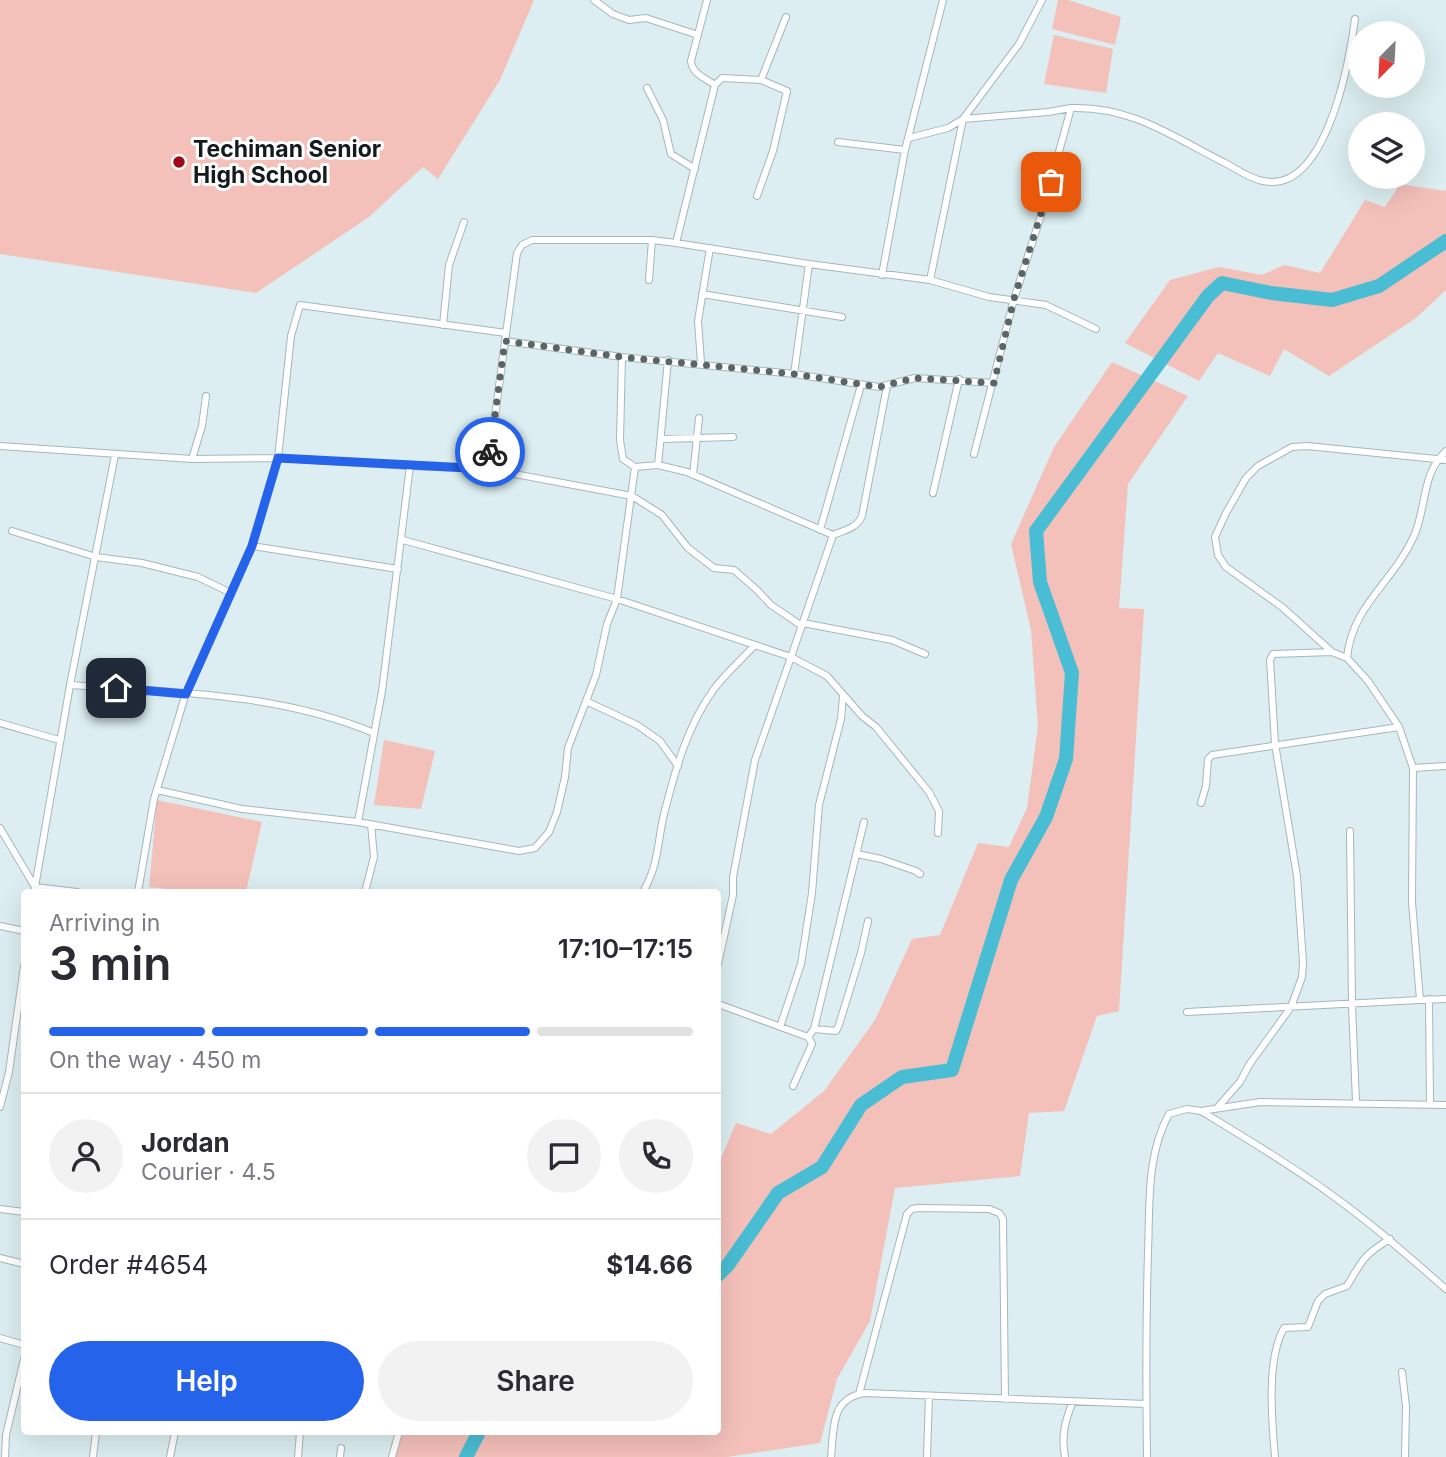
<!DOCTYPE html>
<meta charset="utf-8">
<style>
body{margin:0;font-family:Inter,sans-serif;background:#f2f2f3;color:#2b2b33;height:100vh;display:flex;flex-direction:column;font-size:26px;white-space:nowrap}
*{box-sizing:border-box;margin:0}
p{font-size:23px;color:#7c7c81}
.icon{flex:none;width:38px;height:38px;fill:none;stroke:currentColor;stroke-width:2;stroke-linecap:round;stroke-linejoin:round}
.map{position:relative;flex:1;overflow:hidden}
.panel{position:absolute;left:21px;top:889px;width:700px;height:546px;display:flex;flex-direction:column;background:#fff;border-radius:7px;box-shadow:0 7px 28px #0002}
.panel>*{flex:none}
.needle{width:46px;rotate:204deg}
.buttons{position:absolute;left:1348px;top:21px;display:grid;gap:14px}
.buttons a{display:grid;place-items:center;width:77px;height:77px;border-radius:50%;background:#fff;box-shadow:0 7px 28px #0002;font-size:35px}
.pin{position:absolute;display:grid;place-items:center;width:60px;height:60px;color:#fff;margin:-30px;border-radius:14px;box-shadow:0 4px 10px #0006}
.courier{position:absolute;display:grid;place-items:center;width:70px;height:70px;margin:-35px;border:5px solid #2563eb;border-radius:50%;background:#fff;color:#222;box-shadow:0 2px 9px #0007}
.headline em{font-style:normal;font-weight:600}
.headline div{display:flex;flex-direction:column-reverse}
.headline{display:flex;align-items:center;justify-content:space-between;height:119px;padding:0 28px}
h1{font-size:46px;font-weight:600;line-height:52px}
.bar{display:grid;grid-template-columns:repeat(4,1fr);gap:10px 7px;align-content:center;height:84px;padding:0 28px}
.bar i{height:9px;border-radius:5px;background:#e1e1e2}
.bar .active{background:#2563eb}
.bar p{grid-column:span 4}
.line{display:flex;align-items:center;gap:18px;padding:0 28px;border-top:2px solid #e1e1e2}
.line div{flex:1}
.round{display:grid;place-items:center;flex:none;width:74px;height:74px;border-radius:37px;background:#f2f2f3}
.primary-button{display:flex;gap:14px;margin-top:auto;padding:14px 28px}
.primary-button a{flex:1;height:80px;border-radius:42px;background:#2563eb;color:#fff;font-size:28px;font-weight:600;line-height:80px;text-align:center}
.primary-button a+a{background:#f2f2f3;color:#2b2b33}
.map>svg:first-child{display:block}
</style>
<div class="map">
<svg width="1446" height="1457" viewBox="0 0 1446 1457">
<rect width="100%" height="100%" fill="#dceef1"/>
<path fill="#f4c0ba" d="M0,0H534L500,80L438,179L423,167L369,217L256,293L0,254Z
M1058,0H1068L1121,17L1115,45L1052,29Z
M1054,35L1113,49L1106,93L1044,84Z
M1400,184L1445,191L1446,189V290L1416,318L1329,376L1284,349L1270,376L1218,353L1199,381L1125,343L1170,280L1219,267L1262,275L1284,265L1320,273L1365,200L1385,207Z
M1112,362L1188,396L1128,484L1119,608L1144,609L1119,1011L1097,1016L1064,1111L1029,1113L1020,1176L895,1188L870,1321L837,1379L820,1443L727,1457H390L391,1443L400,1432H718V1165L736,1123L771,1134L824,1091L875,1020L912,939L940,935L978,843L1009,847L1027,808L1038,726L1031,630L1011,544L1054,447Z
M384,740L435,751L421,809L374,805Z
M157,800L262,822L246,892H194L149,887Z"/>
<g fill="none" stroke-linecap="round" stroke-linejoin="round">
<path stroke="#49bdd3" stroke-width="14" d="M718,1275L728,1265L778,1193L822,1167L861,1105L902,1077L952,1070L1011,880L1046,817L1066,759L1072,673L1040,582L1036,531L1208,296L1222,283L1271,293L1332,300L1379,286L1446,241
M466,1457L479,1432"/>
<g stroke="#a6b7bb" stroke-width="8">
<path id="street" d="M594,0L613,14L629,20L646,18L698,35
M707,0L691,61C692,74 705,78 715,85
M761,80L786,17
M647,88L663,120L671,154L695,169
M1071,108C1132,106 1173,137 1225,163C1237,169 1250,179 1263,181C1326,195 1350,60 1355,19
M909,138L948,128L963,119L1048,112L1071,108L1045,203L1014,299L974,454
M838,142L905,150
M676,243L715,85L722,78L761,80L787,91L773,151L757,196
M882,275L905,150L943,0
M649,280L652,240
M930,280L963,119L1019,44L1042,0
M702,294L842,317
M443,325L449,265L464,222
M505,341L517,253L522,245L532,240H652L676,243L809,264L930,280L989,297L1046,305L1096,329
M622,357L620,440L623,459L635,467L658,465L687,472L833,535C845,530 857,528 862,516L887,386
M701,363L698,321L710,248
M794,374L809,264
M661,439L733,437
M0,446L192,459L278,458L410,466L382,691L358,822
M1446,451C1421,474 1427,507 1414,536C1393,583 1352,605 1347,658L1368,681L1399,727L1413,768L1446,766
M192,459L202,426L206,396
M658,465L668,360
M410,466L488,469L632,496L662,515L688,548L714,568L734,570L757,590L771,605L802,626
M488,469L505,341L622,357L794,374L879,387L915,378L994,383
M693,475L699,418
M933,493L959,379
M820,530L861,385
M12,531L96,557L142,563L198,577L229,592
M403,540L617,599L791,657L833,535
M252,546L278,458L291,336L300,305L506,333
M803,623L892,640L925,654
M1347,658L1332,652L1282,607L1226,567L1218,555L1215,537L1226,513L1246,478L1258,466L1292,447L1307,446L1446,460
M70,685L115,455
M586,701L637,725L660,741L678,766
M0,723L59,740
M1413,768L1412,902L1420,1000L1446,999
M157,790L242,809L358,822L519,851L535,848L549,832L557,812L565,777L568,748L596,675L607,624L617,599L635,467
M1201,803L1206,786L1208,759L1212,755L1399,727
M0,828L35,887
M1350,831L1352,1005L1356,1102
M857,854L881,859L916,871L920,874
M35,887L70,685C172,692 279,693 374,733
M35,892V887L77,892
M138,892L154,799L186,693L252,546L398,569
M365,892L374,857L371,824
M643,892C659,864 657,844 664,814C675,771 687,726 714,689C726,673 742,659 755,645
M0,926L24,931
M718,964L733,895V877L755,760L791,657L827,676L862,716L876,727L929,792L939,811L938,833
M1429,999L1430,1104
M718,1004L808,1037
M1187,1012L1420,1000
M780,1027L801,964L812,893L819,805L841,719L843,696
M814,1029L836,1031L839,1025L861,953L868,921
M808,1037L814,1029L864,822
M793,1086L812,1044L808,1037
M0,1107L9,1072L24,966
M1217,1108L1240,1082L1249,1065L1291,1007L1302,977L1303,962L1297,876L1275,744L1270,660L1273,654L1332,652
M1201,1111L1260,1102L1446,1105
M0,1209L24,1212
M0,1258L24,1264
M0,1338L24,1345
M1402,1372L1406,1406L1405,1457
M859,1394L907,1214L912,1209L918,1208L989,1209L999,1213L1003,1219L1005,1399
M5,1457L6,1435L24,1359
M93,1457L96,1432
M170,1457L175,1432
M298,1457L300,1432
M340,1457L341,1448
M392,1457L399,1432
M831,1457C834,1429 830,1398 865,1393L1146,1404
M927,1457L929,1396
M1065,1457C1061,1436 1065,1421 1073,1401
M1147,1457C1146,1388 1146,1320 1148,1252C1150,1205 1146,1156 1169,1114L1187,1109L1201,1111C1244,1137 1288,1163 1329,1193C1370,1222 1408,1256 1446,1289
M1275,1457C1272,1423 1266,1359 1284,1328L1308,1327L1318,1301L1325,1294L1347,1286C1362,1261 1363,1255 1390,1239"/>
</g>
<use href="#street" stroke="#fff" stroke-width="6"/>
</g>
<g fill="none" stroke-linecap="round" stroke-linejoin="round">
<path stroke="#5a6567" stroke-width="7" stroke-dasharray="0 12.6" d="M490,452L505,341L622,357L794,374L879,387L915,378L994,383L1014,299L1051,182"/>
<path stroke="#2563eb" stroke-width="9" d="M116,688L186,694L252,546L278,458L488,469L490,452"/>
</g>
<circle fill="#a30719" stroke="#fff" stroke-width="2.5" cx="179" cy="162" r="7"/>
<g text-anchor="middle" dominant-baseline="central" stroke-width="6" stroke-linejoin="round" paint-order="stroke">
<g font-size="23" font-weight="bold" fill="#141b1c" stroke="#fff" text-anchor="start">
<text x="193" y="149">Techiman Senior<tspan x="193" dy="26">High School</tspan></text>
</g>
</g>
</svg>
<div class="buttons">
<a><svg class="needle" viewBox="-14 -14 28 28"><path d="M0-13l5 13h-10z" fill="#e53935"/><path d="M0 13l5-13h-10z" fill="#7c7c81"/></svg></a>
<a><svg class="icon" aria-label="layers" viewBox="0 0 24 24"><path d="M12 4l9 5-9 5-9-5zM3 14l9 5 9-5"/></svg></a>
</div>
<div class="pin" style="left:1051px;top:182px;background:#ea580c"><svg class="icon" aria-label="bag" viewBox="0 0 24 24"><path d="M5 8h14l-1 12H6zM9 8a3 3 0 0 1 6 0"/></svg></div>
<div class="pin" style="left:116px;top:688px;background:#1f2937"><svg class="icon" aria-label="home" viewBox="0 0 24 24"><path d="M3 11l9-7 9 7M6 9v11h12V9"/></svg></div>
<div class="courier" style="left:490px;top:452px"><svg class="icon" aria-label="bike" viewBox="0 0 24 24"><circle cx="6" cy="16" r="4"/><circle cx="18" cy="16" r="4"/><path d="M6 16l4-8h5l3 8M10 8l3 8H6M13 5h3"/></svg></div>
<section class="panel">
<div class="headline"><div><h1>3 min</h1><p>Arriving in</p></div><em>17:10–17:15</em></div>
<div class="bar"><i class="active"></i><i class="active"></i><i class="active"></i><i></i><p>On the way · 450 m</p></div>
<div class="line" style="height:126px"><a class="round"><svg class="icon" aria-label="person" viewBox="0 0 24 24"><circle cx="12" cy="8" r="4"/><path d="M4 21q1-7 8-7t8 7"/></svg></a><div><b>Jordan</b><p>Courier · 4.5</p></div><a class="round"><svg class="icon" aria-label="chat" viewBox="0 0 24 24"><path d="M4 5h16v11H9l-5 4z"/></svg></a><a class="round"><svg class="icon" aria-label="phone" viewBox="0 0 24 24"><path d="M5 4h4l2 5-3 2q2 4 5 5l2-3 5 2v4C11 20 4 13 5 4z"/></svg></a></div>
<div class="line" style="height:91px"><div>Order #4654</div><b>$14.66</b></div>
<div class="primary-button"><a>Help</a><a>Share</a></div>
</section>
</div>
